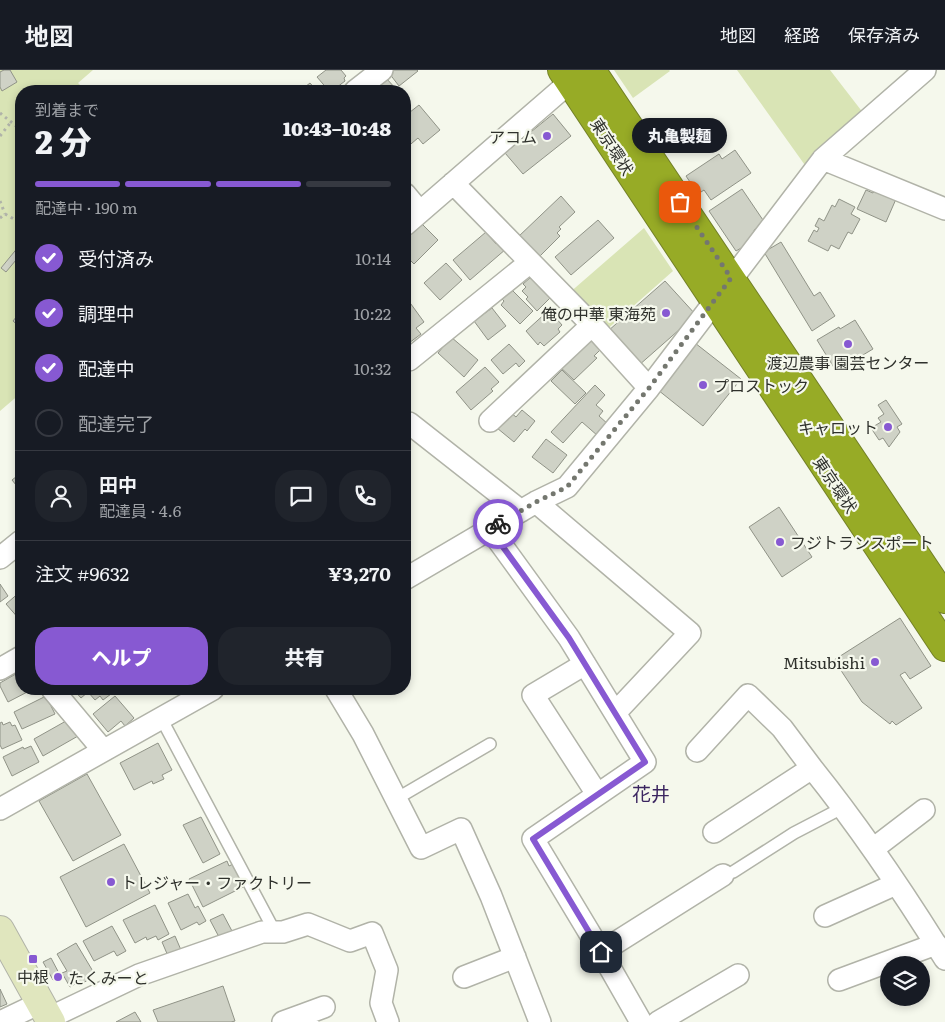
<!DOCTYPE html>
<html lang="ja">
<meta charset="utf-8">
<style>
body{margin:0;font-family:Literata,"Noto Sans JP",serif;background:#20242c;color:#f1f3f6;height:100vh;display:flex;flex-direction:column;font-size:19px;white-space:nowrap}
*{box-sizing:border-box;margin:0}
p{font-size:16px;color:#9ea1a6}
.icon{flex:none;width:28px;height:28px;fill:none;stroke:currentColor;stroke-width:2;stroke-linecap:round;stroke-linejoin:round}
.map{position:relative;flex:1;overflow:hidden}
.side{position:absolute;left:15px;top:15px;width:396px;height:610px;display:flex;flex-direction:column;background:#171b24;border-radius:20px;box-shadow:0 2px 8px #0003}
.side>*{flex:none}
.controls{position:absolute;left:880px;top:886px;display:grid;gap:10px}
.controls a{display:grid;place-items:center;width:50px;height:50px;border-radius:50%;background:#171b24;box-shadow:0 2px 8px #0003;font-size:25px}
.pin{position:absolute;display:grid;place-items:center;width:42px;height:42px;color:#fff;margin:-21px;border-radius:10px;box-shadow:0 2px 8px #0006}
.courier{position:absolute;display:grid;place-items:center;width:50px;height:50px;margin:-25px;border:4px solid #8759d2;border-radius:50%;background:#fff;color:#222;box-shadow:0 1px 6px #0007}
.bubble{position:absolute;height:35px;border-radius:18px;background:#171b24;box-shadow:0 2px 8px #0003;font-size:16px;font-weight:800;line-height:35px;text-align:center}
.head em{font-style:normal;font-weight:800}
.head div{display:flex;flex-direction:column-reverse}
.head{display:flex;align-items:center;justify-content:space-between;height:85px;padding:0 20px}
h1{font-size:32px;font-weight:800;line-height:38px}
.bar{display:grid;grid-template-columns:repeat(4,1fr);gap:8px 5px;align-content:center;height:60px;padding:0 20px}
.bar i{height:6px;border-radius:4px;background:#363941}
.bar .selected{background:#8759d2}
.bar p{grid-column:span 4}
.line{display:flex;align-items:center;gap:12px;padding:0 20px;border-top:1px solid #363941}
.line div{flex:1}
.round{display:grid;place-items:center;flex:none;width:52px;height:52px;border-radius:20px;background:#20242c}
ol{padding:0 20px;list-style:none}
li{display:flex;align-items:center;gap:15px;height:55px}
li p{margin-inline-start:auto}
li .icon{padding:5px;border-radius:50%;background:#8759d2;color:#fff;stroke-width:4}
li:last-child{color:#9ea1a6}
li i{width:28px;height:28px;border:2px solid #363941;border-radius:50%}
.button{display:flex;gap:10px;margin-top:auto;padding:10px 20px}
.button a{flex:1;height:58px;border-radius:20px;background:#8759d2;color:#fff;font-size:20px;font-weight:800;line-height:58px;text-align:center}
.button a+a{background:#20242c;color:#f1f3f6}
header{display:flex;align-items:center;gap:30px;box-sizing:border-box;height:70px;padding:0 25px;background:#171b24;border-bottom:1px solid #363941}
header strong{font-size:24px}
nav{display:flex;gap:28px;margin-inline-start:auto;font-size:18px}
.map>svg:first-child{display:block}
</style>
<header>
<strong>地図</strong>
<nav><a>地図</a><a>経路</a><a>保存済み</a></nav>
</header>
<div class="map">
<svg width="945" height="952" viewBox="0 0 945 952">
<rect width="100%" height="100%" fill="#f5f8ec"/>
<path fill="#d9e4b5" d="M0,0H93L78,13L86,21H21V323L0,341Z
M614,0H669L670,1L633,28Z
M737,0H830L864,44L807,98Z
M644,158L673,201L604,262L568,224Z"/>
<path fill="#cfd2c6" stroke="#909387" d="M4,0H10L17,12L2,21L0,17V2Z
M326,0H341L346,6L344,8L345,11L332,21H329L317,7Z
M393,0H417L418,1L399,16L389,3Z
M386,8L396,19L393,21H368Z
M310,13L317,21H306L307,20L305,17Z
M419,35L440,60L423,74L418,68L405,79V46Z
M553,44L571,66L523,104L505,83Z
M735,80L751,103L711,130L704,120L698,124L686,106L719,84L722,89Z
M742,119L765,153L754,160L756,164L748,174L736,181L709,141Z
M866,120L873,123L875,120L896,129L886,152L857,139Z
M561,126L575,142L559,157L561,159L557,163L560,166L538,188L518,167Z
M839,129L855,137L851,144L860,149L852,164L848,162L839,179L831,175L828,181L808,171L814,160L817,162L819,158L815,156L819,148L824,151L832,135L835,137Z
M598,150L614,168L571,205L555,187Z
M421,153L438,170L414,194L405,185V169Z
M486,162L496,174L499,171L506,179L470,210L453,190Z
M781,172L814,226L820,222L835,246L812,261L764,182Z
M19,176L21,178V184L6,202L1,198Z
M446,193L462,210L440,230L424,213Z
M531,207L551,227L537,241L526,229L528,227L522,221L526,217L523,214Z
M665,211L696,245L638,296L608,261Z
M512,220L533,241L520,254L501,235L504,231L502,229Z
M408,230L424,252L416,258L421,264L409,273L405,270V232Z
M492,238L506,256L488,270L474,251Z
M549,240L562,255L558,259L560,262L544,276L540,272L538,275L526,261Z
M21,241V258L13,251Z
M855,250L873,279L836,301L817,270L839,257L840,259Z
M451,267L478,290L464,307L438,283Z
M588,268L600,280L594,286L597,288L574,310L559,296Z
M695,273L741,309L703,356L658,320Z
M509,274L525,291L519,297L516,293L503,304L491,290Z
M485,297L499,312L491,319L493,321L471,340L456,322Z
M562,300L586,323L575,334L551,311Z
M595,315L605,325L596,335L603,341L599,346L609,355L598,366L582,352L563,373L551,362Z
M886,330L902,354L897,357L900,362L889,377L883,368L879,370L871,358L881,352L878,348L884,344L878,335Z
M522,340L535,351L527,361L525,359L514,372L497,358L510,342L516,347Z
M546,369L567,385L553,403L532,387Z
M21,403V421L12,410Z
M779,437L812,487L782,507L749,457Z
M0,514L8,526L0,532Z
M21,521V550H20L6,534Z
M900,548L931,596L910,609L905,602L900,605L922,638L896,655L892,651L890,654L862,632L834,590Z
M21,601V619H33L8,632L0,616V613Z
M73,619H107L111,624L103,630L100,626L95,630L88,622L81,628Z
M46,626L55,644L22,659L14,642Z
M115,626L134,648L125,656L121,651L108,662L93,644Z
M66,651L68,656L71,655L78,666L43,686L34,669Z
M2,652L3,655L10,652L12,656L15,655L22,670L2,679L0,675V653Z
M158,673L172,700L162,705L164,709L153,714L152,711L134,720L120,693Z
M31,676L39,692L12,706L3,687L23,677L24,679Z
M87,704L121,765L73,791L39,731Z
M201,747L220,784L203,793L183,755Z
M124,774L150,823L86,857L60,807Z
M227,791L229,796L233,794L245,816L203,837L189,809Z
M188,824L195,838L198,836L206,851L199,855L197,852L181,860L168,833Z
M155,835L169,864L158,870L156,866L147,870L146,867L135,873L123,850Z
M223,844L232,861L219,867L210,850Z
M112,856L126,881L117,886L114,881L94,891L83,871Z
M175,866L181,880L168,886L162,872Z
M76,873L94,903L88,907L89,909L79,916L77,913L70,917L62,903L67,901L57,884Z
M51,888L61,907L53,910L43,892Z
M223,916L235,951L231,952H158L153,940Z
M0,919L7,934L0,937Z
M135,942L141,952H116Z"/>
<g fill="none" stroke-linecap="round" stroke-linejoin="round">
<g stroke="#b1b3a8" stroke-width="14">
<path id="lane" d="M161,648L275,862
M396,729L490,674
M723,805L733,802L794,763L844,737"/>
</g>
<g stroke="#b1b3a8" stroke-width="24">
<path id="street" d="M355,21L382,0
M823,89L945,139
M453,113L592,255L649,318
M405,124L420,142
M405,155L570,12
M409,290L529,193
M490,351L592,255
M409,353L521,441
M536,432L690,563L615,643
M490,459L569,568L645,692L533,769L601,882L641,952
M0,488L21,471
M405,509L536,432L567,417L649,318L823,89L925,0
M585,594L533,625L597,724
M0,599L21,587
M52,619L103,680
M336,619L363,664L421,778L461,759L491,826L540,952
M697,681L748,625L782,658L812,698
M0,739L213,619
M714,762L812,698C861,759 904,823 945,889
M873,779L924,740
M825,846L896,814
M601,882L723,805
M464,907L515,887
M839,910L936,874
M305,944L324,937
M49,948L139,905L262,862H283L308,854L350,871L372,863L387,900L381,933L388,952
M0,952L40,933
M283,952L305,944L308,952
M658,952L738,905"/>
</g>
<g stroke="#b1b3a8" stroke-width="30">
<path id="secondary" d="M0,860L51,952"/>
</g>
<g stroke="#738028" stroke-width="30">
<path id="highway" d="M562,0L945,577
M591,0L945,529"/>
</g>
<path stroke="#b0b3a9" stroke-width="3" stroke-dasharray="2.5 4" stroke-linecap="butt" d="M0,43L21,60
M0,66L11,52
M0,131L5,144
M0,148L5,144L21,153"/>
<use href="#lane" stroke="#fff" stroke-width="11"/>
<use href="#street" stroke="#fff" stroke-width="21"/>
<use href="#secondary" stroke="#e0e6be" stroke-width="28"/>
<use href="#highway" stroke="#97ab26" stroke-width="28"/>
</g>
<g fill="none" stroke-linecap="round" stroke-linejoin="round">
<path stroke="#74776f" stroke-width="5" stroke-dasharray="0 9" d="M498,454L536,432L567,417L649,318L731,208L680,132"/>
<path stroke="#8759d2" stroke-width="6" d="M498,454L490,459L569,568L645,692L533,769L601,882"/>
</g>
<g fill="#8759d2" stroke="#f5f8ec" stroke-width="2">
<circle cx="547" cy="66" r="5"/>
<circle cx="666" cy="243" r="5"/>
<circle cx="848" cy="274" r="5"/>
<circle cx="703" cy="315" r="5"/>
<circle cx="888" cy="357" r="5"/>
<circle cx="780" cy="472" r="5"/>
<circle cx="875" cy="592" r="5"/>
<circle cx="111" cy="812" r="5"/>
<rect x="28" y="884" width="10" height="10" rx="2.5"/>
<circle cx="58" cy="907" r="5"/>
</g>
<g text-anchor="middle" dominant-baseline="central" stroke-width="4.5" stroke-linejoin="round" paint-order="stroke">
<g font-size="16" fill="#2f312c" stroke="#f5f8ec" text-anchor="end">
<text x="537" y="66">アコム</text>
<text x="656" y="243">俺の中華 東海苑</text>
<text x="848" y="292" text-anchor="middle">渡辺農事 園芸センター</text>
<text x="713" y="315" text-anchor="start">プロストック</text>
<text x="878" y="357">キャロット</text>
<text x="790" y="472" text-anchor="start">フジトランスポート</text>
<text x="865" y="592">Mitsubishi</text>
<text x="121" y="812" text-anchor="start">トレジャー・ファクトリー</text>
<text x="33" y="906" text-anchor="middle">中根</text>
<text x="68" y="907" text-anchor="start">たくみーと</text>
</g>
<g font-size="16" fill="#2f312c" stroke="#f5f8ec">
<text transform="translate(613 76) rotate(57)">東京環状</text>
<text transform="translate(836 414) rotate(56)">東京環状</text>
</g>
<g font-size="19" fill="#3b2560" stroke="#f5f8ec">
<text x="651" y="723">花井</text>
</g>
</g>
</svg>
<div class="controls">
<a><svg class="icon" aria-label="layers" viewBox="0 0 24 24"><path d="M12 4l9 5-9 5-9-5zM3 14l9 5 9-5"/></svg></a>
</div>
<div class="pin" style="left:680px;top:132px;background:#ea580c"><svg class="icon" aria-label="bag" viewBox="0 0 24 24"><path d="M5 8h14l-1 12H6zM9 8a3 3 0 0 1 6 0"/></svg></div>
<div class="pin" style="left:601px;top:882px;background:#1f2937"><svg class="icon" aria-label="home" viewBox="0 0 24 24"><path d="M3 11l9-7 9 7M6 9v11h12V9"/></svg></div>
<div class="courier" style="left:498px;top:454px"><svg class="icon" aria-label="bike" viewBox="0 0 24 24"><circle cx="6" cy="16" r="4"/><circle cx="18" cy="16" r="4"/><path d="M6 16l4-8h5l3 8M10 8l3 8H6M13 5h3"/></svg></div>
<div class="bubble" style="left:632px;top:48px;width:95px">丸亀製麺</div>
<section class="side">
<div class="head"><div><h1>2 分</h1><p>到着まで</p></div><em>10:43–10:48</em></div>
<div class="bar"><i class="selected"></i><i class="selected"></i><i class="selected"></i><i></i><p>配達中 · 190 m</p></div>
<ol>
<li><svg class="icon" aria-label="check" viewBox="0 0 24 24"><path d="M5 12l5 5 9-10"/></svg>受付済み<p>10:14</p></li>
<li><svg class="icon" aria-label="check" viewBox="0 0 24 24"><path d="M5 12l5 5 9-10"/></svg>調理中<p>10:22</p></li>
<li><svg class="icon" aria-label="check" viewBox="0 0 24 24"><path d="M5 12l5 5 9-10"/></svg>配達中<p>10:32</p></li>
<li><i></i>配達完了</li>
</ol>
<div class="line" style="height:90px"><a class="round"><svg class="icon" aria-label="person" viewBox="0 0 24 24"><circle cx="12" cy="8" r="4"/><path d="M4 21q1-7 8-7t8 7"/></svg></a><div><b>田中</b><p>配達員 · 4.6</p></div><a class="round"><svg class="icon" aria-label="chat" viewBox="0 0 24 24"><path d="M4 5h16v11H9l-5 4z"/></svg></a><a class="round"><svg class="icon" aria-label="phone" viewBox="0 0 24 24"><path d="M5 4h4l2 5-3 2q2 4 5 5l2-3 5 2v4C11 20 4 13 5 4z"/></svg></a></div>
<div class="line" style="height:65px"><div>注文 #9632</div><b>¥3,270</b></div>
<div class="button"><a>ヘルプ</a><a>共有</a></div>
</section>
</div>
